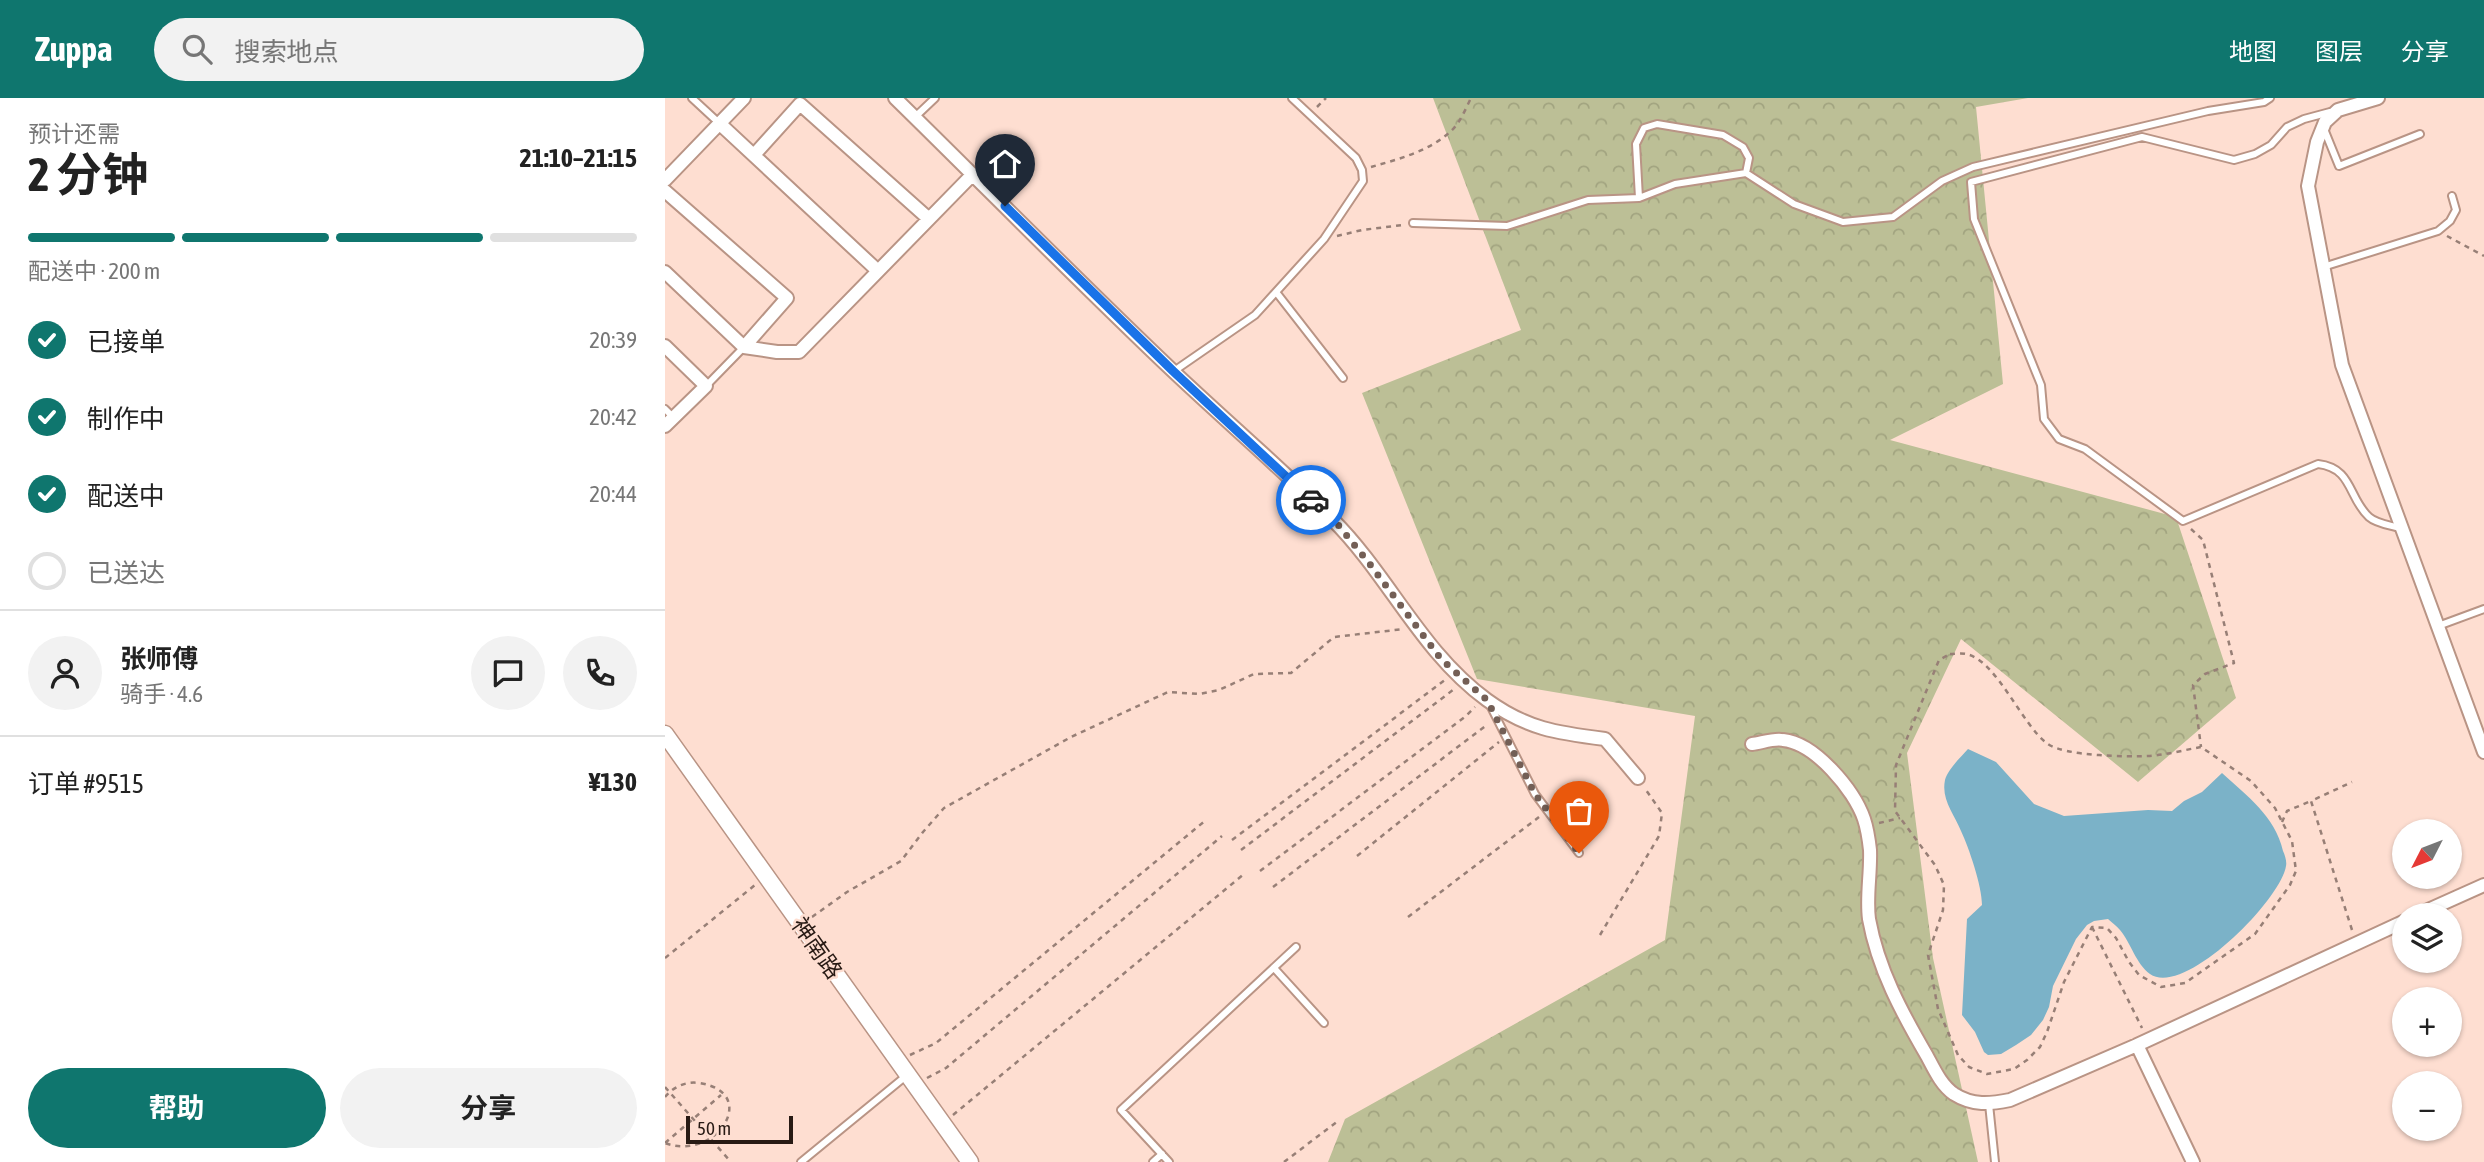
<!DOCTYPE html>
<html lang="zh">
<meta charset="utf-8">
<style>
body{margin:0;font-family:"Asap Condensed","Noto Sans SC",sans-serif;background:#f2f2f2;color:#222;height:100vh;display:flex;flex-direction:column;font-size:26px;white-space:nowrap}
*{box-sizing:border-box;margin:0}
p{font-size:23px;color:#767676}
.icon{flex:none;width:38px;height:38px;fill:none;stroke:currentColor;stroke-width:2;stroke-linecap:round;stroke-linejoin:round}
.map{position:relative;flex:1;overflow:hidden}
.side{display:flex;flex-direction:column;background:#fff;width:665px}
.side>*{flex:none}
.needle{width:46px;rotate:228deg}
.tools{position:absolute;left:1727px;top:721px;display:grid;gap:14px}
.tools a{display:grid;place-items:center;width:70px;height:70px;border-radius:50%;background:#fff;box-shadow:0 2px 5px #0004;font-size:35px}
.scale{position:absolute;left:21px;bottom:18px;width:107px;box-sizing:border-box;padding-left:7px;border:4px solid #281a14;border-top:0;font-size:19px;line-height:24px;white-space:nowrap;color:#281a14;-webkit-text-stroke:5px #feded1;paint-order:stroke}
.pin{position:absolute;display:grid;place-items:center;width:60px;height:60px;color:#fff;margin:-72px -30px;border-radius:50% 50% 50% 0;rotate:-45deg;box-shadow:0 0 7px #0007}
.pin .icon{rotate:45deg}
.courier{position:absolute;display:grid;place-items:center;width:70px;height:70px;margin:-35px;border:5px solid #1a73e8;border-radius:50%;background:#fff;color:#222;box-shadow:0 2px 9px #0007}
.head em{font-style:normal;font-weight:700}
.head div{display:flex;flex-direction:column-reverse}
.head{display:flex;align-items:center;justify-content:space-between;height:119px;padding:0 28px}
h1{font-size:46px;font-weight:700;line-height:52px}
.bar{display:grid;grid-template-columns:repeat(4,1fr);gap:10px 7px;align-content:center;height:84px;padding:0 28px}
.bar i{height:9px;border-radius:5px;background:#e0e0e0}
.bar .selected{background:#0f766e}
.bar p{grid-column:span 4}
.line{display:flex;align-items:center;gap:18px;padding:0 28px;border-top:2px solid #e0e0e0}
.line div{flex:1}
.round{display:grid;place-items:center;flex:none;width:74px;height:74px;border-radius:37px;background:#f2f2f2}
ol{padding:0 28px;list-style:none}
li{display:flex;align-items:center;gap:21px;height:77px}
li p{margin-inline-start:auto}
li .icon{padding:7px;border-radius:50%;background:#0f766e;color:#fff;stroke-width:4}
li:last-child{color:#767676}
li i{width:38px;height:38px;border:4px solid #e0e0e0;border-radius:50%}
.button{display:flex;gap:14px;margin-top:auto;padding:14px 28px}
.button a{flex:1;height:80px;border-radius:42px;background:#0f766e;color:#fff;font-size:28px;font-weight:700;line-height:80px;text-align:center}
.button a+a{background:#f2f2f2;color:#222}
header{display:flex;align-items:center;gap:42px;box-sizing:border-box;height:98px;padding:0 35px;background:#0f766e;color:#fff}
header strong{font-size:33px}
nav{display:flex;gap:38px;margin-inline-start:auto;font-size:24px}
.search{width:490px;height:63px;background:#f2f2f2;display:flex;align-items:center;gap:18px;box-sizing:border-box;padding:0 24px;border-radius:38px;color:#767676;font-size:26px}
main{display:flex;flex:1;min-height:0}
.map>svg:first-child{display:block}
</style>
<header>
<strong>Zuppa</strong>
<div class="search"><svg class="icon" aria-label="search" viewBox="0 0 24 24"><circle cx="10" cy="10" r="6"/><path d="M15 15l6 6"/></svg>搜索地点</div>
<nav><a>地图</a><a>图层</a><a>分享</a></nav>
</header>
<main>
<section class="side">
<div class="head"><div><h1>2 分钟</h1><p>预计还需</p></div><em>21:10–21:15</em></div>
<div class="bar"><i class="selected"></i><i class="selected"></i><i class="selected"></i><i></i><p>配送中 · 200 m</p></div>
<ol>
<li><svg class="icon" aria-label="check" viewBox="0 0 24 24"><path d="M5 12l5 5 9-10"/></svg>已接单<p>20:39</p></li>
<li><svg class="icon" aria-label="check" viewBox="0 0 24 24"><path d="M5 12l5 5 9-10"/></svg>制作中<p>20:42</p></li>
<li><svg class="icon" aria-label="check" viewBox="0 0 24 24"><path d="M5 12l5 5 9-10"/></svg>配送中<p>20:44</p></li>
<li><i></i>已送达</li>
</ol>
<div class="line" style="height:126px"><a class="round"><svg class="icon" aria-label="person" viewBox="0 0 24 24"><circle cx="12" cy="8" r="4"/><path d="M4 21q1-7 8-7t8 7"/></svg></a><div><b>张师傅</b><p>骑手 · 4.6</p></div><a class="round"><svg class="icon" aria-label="chat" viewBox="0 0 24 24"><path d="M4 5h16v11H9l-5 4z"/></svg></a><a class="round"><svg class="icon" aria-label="phone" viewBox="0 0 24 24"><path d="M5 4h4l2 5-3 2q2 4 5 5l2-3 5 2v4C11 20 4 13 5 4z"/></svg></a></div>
<div class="line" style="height:91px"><div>订单 #9515</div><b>¥130</b></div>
<div class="button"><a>帮助</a><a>分享</a></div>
</section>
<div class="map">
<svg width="1819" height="1064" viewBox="0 0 1819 1064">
<defs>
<pattern id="forest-crowns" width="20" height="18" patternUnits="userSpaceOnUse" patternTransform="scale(1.75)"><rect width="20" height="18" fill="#bcbf96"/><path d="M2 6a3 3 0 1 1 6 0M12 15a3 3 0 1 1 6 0" fill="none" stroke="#a2a480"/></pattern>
</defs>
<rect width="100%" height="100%" fill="#feded1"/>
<path fill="url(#forest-crowns)" d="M768,0H1363L1311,9L1338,286L1225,342L1511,419L1571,600L1473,684L1296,541L1242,655L1268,860L1313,1064H663L680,1021L1000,842L1030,618L812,581L697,295L856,232Z"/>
<path fill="#7bb2c8" d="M1303,651L1331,664L1369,706L1399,718L1483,712L1507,713L1519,703L1537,694L1557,675C1582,698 1610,718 1618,753C1620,757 1622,764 1621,768C1616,802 1519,900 1485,876C1471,866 1466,845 1455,832C1452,828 1447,825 1443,821L1429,823L1422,827L1411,841L1388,888L1384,909L1378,922L1366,937L1351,947L1336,956L1323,957L1319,954L1310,934L1297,917L1302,821L1317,807C1317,788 1304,750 1296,733C1289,715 1276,702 1280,682C1283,671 1296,659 1303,651Z"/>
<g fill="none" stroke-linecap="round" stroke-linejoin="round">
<g stroke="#b99485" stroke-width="10">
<path id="lane" d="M27,0L54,25
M1665,14L1639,21L1622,29L1606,47L1590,56L1569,62L1477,39L1306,84L1309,121L1376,287L1379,321L1394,341L1420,351L1518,423L1653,366C1688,370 1683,400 1704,419C1712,426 1725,427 1735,430
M250,19L270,0
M1659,31L1674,68L1755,36
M974,100L971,46L979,30L992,26L1058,37L1078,49L1084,60L1081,75
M748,125L842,128L923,102L974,100L1010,86L1081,75L1129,106L1178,124L1228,119L1277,83L1308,69L1543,13L1599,4L1605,0
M1658,169L1773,133L1785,123L1791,112L1787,98
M611,194L678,280
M509,273L590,217L659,141L698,83L697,72L691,60L627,0
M41,288L79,249
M0,311L9,320
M1773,528L1819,511
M825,607L870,696L914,755
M609,870L659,925
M1324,1006L1330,1064
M136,1064L241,978
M488,1064L497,1056
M504,1064L456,1012L631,849"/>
</g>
<g stroke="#b99485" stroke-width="16">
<path id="street" d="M230,0C323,91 415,185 509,274C562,324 617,371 668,422C724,478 756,554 822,602C862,631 892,635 940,641L973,680
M1713,0L1673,12L1660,24L1652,44L1643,88L1677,267L1819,654
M54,25L213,173
M89,57L135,6L264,121
M0,82L79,0
M0,93L122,200L79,249
M0,174L79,249L112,254H134L308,76
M0,248L41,288L0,328
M1087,646C1096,645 1109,640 1118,642C1150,645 1189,692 1199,721C1202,730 1204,743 1205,752C1206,775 1201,799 1204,821C1213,871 1237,915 1262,958C1269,971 1276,987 1289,996C1308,1008 1325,1006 1345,1002L1472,947L1740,823
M1752,817L1819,787
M1472,947L1528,1064"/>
</g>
<g stroke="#b99485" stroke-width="19">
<path id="secondary" d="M0,636L305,1064"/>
</g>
<path stroke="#977f76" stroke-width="2.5" stroke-dasharray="5 5" stroke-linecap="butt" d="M652,9L661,0
M706,69C734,61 765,53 786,33C795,25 801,10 806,0
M672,138L697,132L738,127
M1782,138L1819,158
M1526,431L1538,442L1569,565L1540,576L1528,587L1536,649
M1285,556C1290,556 1296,555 1301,556C1332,562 1357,628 1383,646C1400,658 1461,659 1483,658C1501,657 1519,652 1536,649L1586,683L1610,710L1627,743L1631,773L1625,787L1590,836L1520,885L1496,889L1474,877L1464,864L1451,840L1442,830L1427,829L1399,884L1382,934L1375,949L1362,962L1349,971L1322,976L1304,969L1293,957L1273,911L1263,857L1278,812L1279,787L1270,767L1230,713L1231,667L1274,562Z
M1617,724L1622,713L1646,703
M1214,725L1235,720
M567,742L780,582
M576,752L788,592
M692,758L834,644
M595,773L801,618L810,609
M608,789L823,626
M147,819L182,794L236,763L258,734L279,710L406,639L503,594L534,596L554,592L589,576L626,575L669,539L739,531
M743,819L874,719
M1427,829L1477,930
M1687,832L1646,703L1687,684
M935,837L994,738L997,715L981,692
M0,860L90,787
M245,957L271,945L541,722
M262,980L281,970L557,738
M0,989L66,1064
M0,999C8,989 21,983 34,985C96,994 52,1064 0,1045
M288,1017L579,776
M0,1045L56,997
M619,1064L673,1023"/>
<use href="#lane" stroke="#fff" stroke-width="6"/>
<use href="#street" stroke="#fff" stroke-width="12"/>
<use href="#secondary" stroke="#fff" stroke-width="16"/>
</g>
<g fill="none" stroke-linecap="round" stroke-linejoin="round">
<path stroke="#735f56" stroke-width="7" stroke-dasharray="0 12.6" d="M646,402L670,423L704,465L776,561L822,602L870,696L914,755"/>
<path stroke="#1a73e8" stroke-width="9" d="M340,108L508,273L646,402"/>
</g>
<g text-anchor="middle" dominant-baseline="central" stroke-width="5" stroke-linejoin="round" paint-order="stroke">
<g font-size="23" fill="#281a14" stroke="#feded1">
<text transform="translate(152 850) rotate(55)">神南路</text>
</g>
</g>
</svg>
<div class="tools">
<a><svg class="needle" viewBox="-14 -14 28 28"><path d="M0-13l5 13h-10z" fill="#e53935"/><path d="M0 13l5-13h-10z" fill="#767676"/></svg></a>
<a><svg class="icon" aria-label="layers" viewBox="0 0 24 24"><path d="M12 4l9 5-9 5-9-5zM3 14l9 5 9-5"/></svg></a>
<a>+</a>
<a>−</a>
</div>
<div class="scale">50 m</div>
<div class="pin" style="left:914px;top:755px;background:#ea580c"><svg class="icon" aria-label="bag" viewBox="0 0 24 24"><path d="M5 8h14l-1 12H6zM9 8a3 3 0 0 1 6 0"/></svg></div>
<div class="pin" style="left:340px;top:108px;background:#1f2937"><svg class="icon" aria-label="home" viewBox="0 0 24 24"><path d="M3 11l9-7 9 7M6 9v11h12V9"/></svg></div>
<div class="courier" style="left:646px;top:402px"><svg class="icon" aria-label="car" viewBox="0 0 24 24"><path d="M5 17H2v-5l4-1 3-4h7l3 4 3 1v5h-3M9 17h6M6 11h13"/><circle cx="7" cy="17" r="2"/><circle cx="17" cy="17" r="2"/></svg></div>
</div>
</main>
